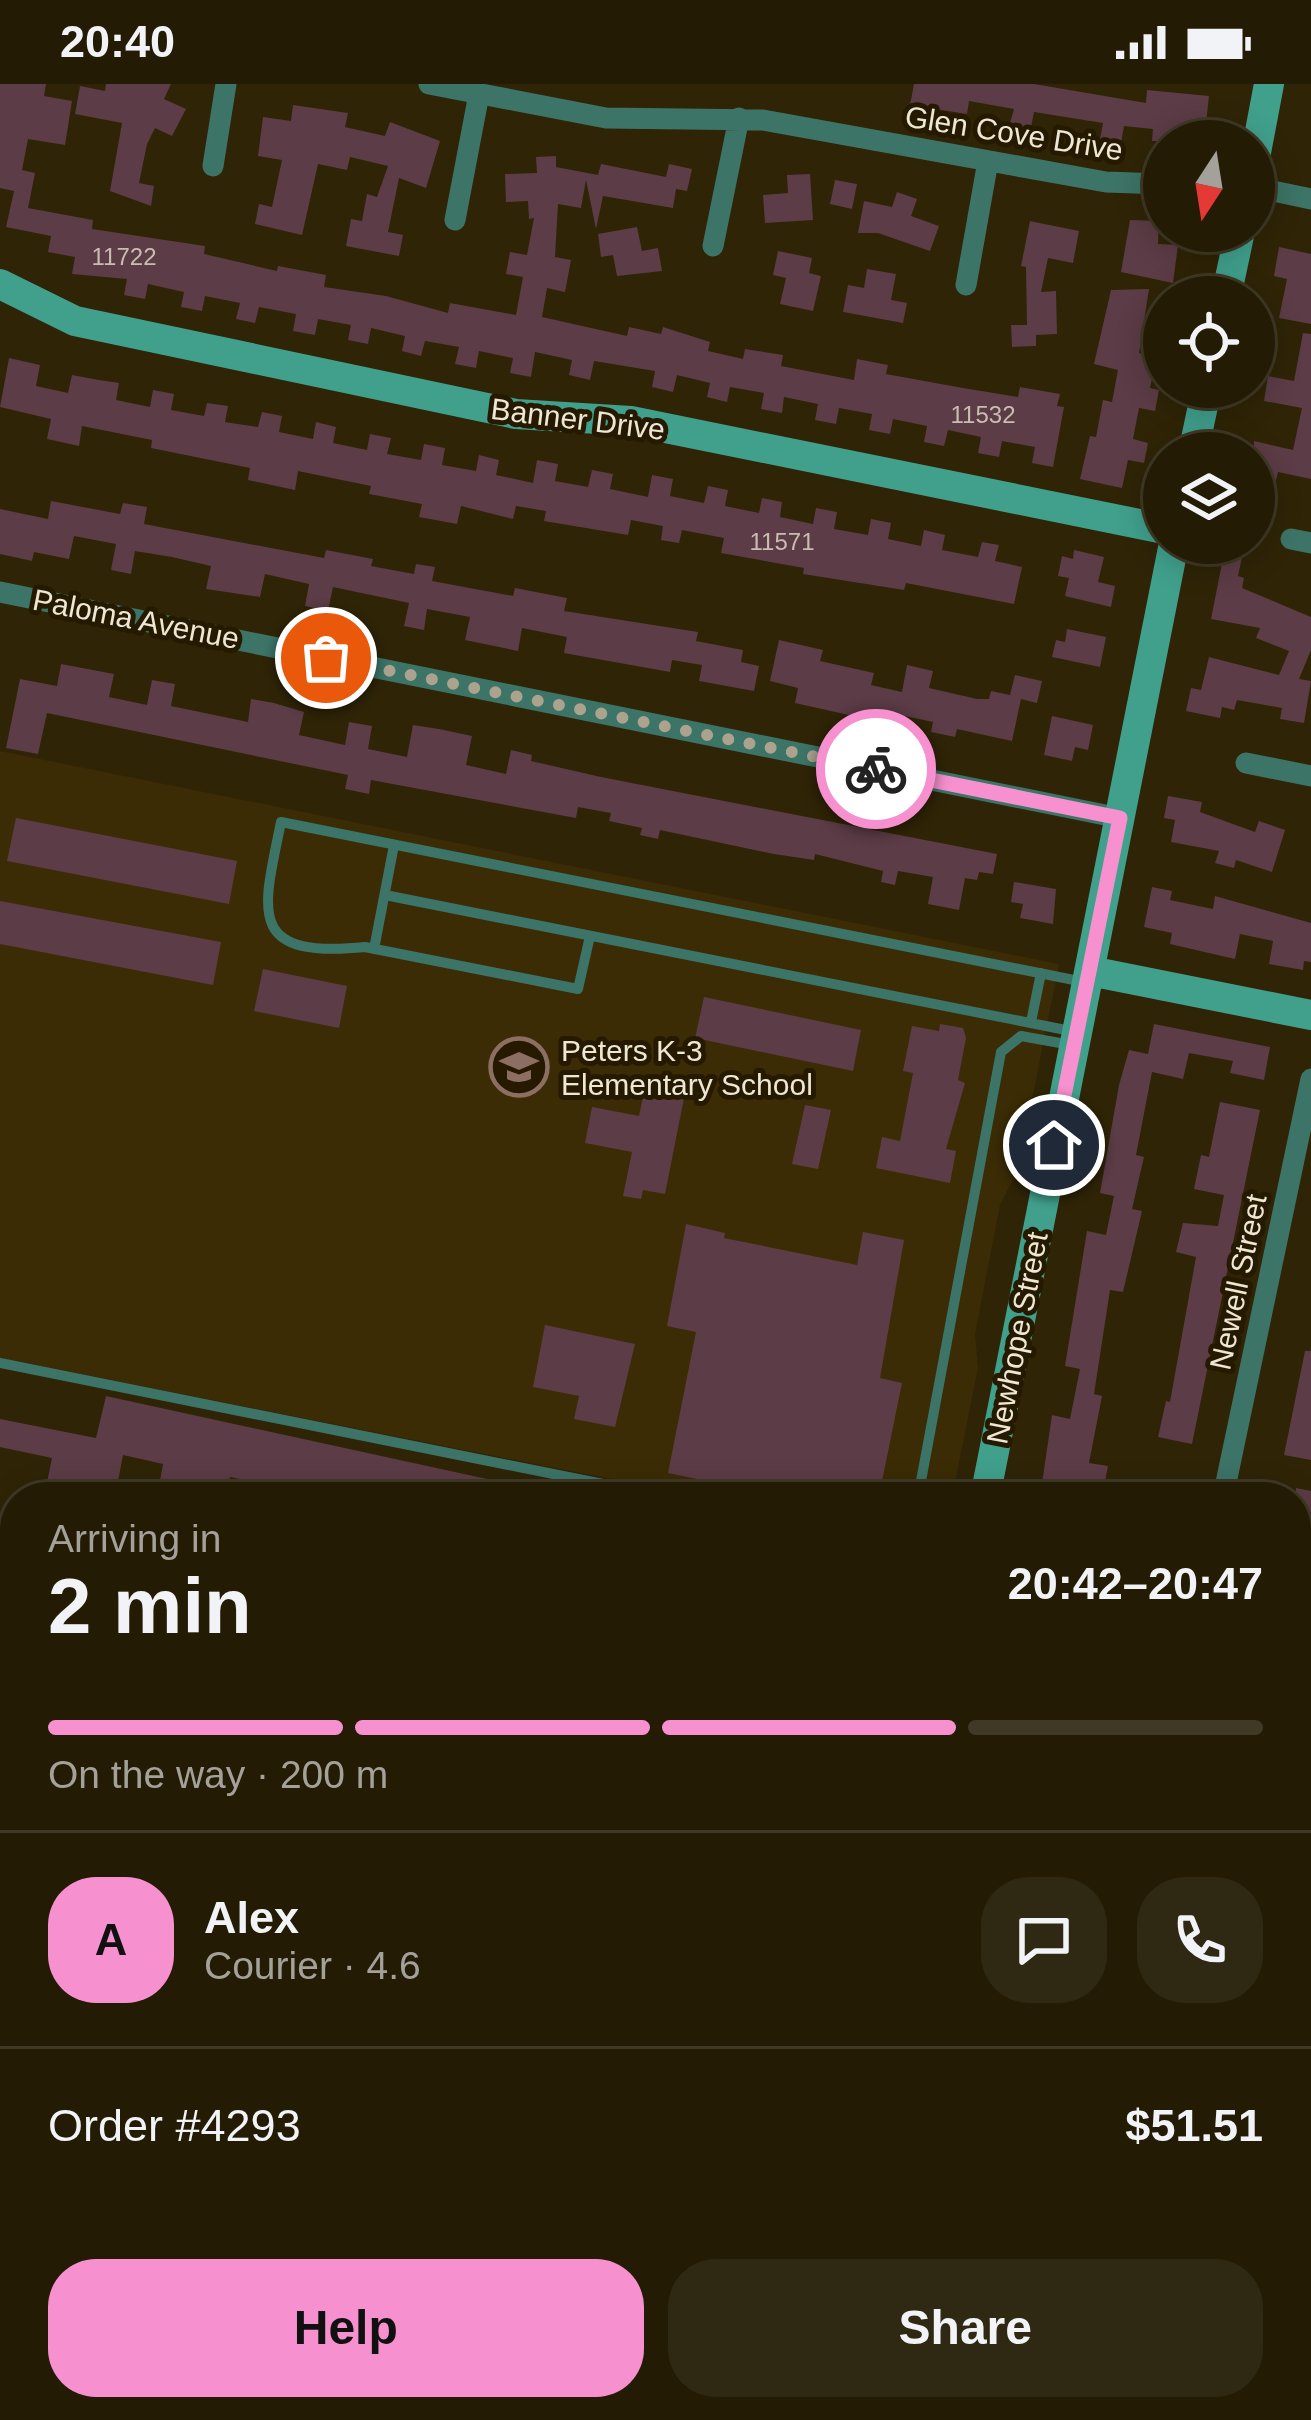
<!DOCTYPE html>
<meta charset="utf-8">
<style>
body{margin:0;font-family:Arial,sans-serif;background:#2f2813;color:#f1f3f6;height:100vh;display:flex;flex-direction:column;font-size:45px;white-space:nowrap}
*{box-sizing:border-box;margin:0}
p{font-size:39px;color:#a3a19a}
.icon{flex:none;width:66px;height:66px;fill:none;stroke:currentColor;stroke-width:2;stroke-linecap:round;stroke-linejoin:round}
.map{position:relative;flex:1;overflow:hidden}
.sheet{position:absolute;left:0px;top:1398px;width:1311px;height:939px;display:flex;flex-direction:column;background:#231b04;border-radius:48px 48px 0 0;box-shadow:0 6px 30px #0003,0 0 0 3px #403926}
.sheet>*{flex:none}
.needle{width:78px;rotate:192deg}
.fabs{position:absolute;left:1143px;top:36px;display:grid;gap:24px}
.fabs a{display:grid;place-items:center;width:132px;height:132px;border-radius:50%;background:#231b04;box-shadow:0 6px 30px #0003,0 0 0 3px #403926;font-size:60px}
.pin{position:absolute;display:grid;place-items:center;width:102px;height:102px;color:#fff;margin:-51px;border:6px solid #fff;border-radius:50%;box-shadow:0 3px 12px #0007}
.courier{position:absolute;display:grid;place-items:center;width:120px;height:120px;margin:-60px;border:9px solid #f790ce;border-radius:50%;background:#fff;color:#222;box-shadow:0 3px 15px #0007}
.head em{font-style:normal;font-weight:600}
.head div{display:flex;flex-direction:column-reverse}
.head{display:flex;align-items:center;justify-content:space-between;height:204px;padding:0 48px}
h1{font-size:78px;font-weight:600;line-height:90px}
.bar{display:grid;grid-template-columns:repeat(4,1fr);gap:18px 12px;align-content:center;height:144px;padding:0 48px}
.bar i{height:15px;border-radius:9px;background:#403926}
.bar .active{background:#f790ce}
.bar p{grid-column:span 4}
.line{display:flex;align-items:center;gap:30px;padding:0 48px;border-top:3px solid #403926}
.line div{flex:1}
.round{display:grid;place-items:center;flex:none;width:126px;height:126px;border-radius:48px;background:#2f2813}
.button{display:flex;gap:24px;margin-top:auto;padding:24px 48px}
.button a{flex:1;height:138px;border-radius:48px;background:#f790ce;color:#111;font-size:48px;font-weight:600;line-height:138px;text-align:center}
.button a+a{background:#2f2813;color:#f1f3f6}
.status{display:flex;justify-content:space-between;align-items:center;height:84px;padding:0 60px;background:#231b04;direction:ltr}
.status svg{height:33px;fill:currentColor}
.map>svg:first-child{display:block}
</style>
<div class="status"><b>20:40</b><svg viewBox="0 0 49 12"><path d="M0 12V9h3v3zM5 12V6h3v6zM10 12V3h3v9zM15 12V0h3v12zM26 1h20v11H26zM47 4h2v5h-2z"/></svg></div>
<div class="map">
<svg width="1311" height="2336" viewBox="0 0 1311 2336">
<rect width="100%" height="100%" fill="#2f2406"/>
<path fill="#3b2c05" d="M0,667L1059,880L1018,1086L1000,1121L975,1250L978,1284L952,1413H702L0,1274Z"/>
<path fill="#5c3c46" d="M0,0H46L44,12L72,17L65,61L28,55L22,86L35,89L28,124L93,136L92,145L205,162L204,170L277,187L278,182L326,191L324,203L386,212L448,229L450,219L516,231L523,193L506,190L510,168L527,171L534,134L529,135L528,117L506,118L505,90L537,89L536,73L556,72V83L598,91L601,80L666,93L669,80L692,85L687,107L676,105L673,124L603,112L596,145L586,96L581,124L558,120L555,173L571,176L565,208L547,204L542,233L627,252L629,243L661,250L663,243L710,258L708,267L743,275L745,265L783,271L781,282L854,296L857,275L888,281L886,290L963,304L1018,313L1020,303L1060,310L1057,322L1064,323L1053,383L1032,379L1035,363L1002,357L999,373L978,369L981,353L948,346L944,362L924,358L927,342L893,335L890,350L869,346L872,330L839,324L836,340L815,336L818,320L784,313L782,329L761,325L764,309L730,303L727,318L707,313L710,299L677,291L673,308L652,303L655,287L594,277L590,296L569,291L572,276L535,268L531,293L510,289L513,274L479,267L476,284L455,280L459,263L425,257L421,272L402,267L405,252L371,244L368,260L348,256L351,241L318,235L315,251L293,247L296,230L259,223L255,239L236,235L240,219L205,212L202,227L181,223L184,208L148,200L145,215L124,211L127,195L72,190L75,173L48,168L51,152L6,143L14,107L0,104Z
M106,0H171L164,15L186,25L172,52L155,44L147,60L139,99L154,102L151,122L110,107L122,39L75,30L80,2L105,7Z
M914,0H1034L1146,19L1147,6L1209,12L1205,48L1177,45L1176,57H1152L1153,45L1124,42L1121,59L1100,55L1103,39L1034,28L1030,48L1009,43L1014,25L969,17L967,30L910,21Z
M293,21L348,29L345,43L385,52L390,38L440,57L426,104L399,94L388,148L403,151L399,172L346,162L351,135L362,137L367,110L377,113L388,82L350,73L347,86L318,80L302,151L255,140L259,120L272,123L282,76L258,72L263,33L291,37Z
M810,90L813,136L765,139L763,111L788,109L787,91Z
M835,96L857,100L852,125L830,120Z
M897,108L917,115L911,132L939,142L930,167L878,149H858L864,117L892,123Z
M1130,136L1159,137L1158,160L1178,161L1173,199L1121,188Z
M1030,137L1079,147L1073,179L1048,174L1041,208L1056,207L1057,250L1036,251V262L1012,263L1011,241H1027L1026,183L1021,182Z
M637,143L642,167L658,164L662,187L617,192L613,171L601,173L598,150Z
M1279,163L1311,170V240L1279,234L1287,195L1274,192Z
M778,167L812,174L809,189L821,192L813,227L780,220L786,194L773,191Z
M867,185L896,190L891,216L907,219L903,239L843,228L848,201L864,204Z
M1149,205L1139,269L1157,273L1150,304L1159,306L1155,327L1139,324L1133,355L1148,359L1144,379L1128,376L1122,404L1080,395L1090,352L1096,353L1103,316L1112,318L1118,286L1094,280L1111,206Z
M1303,249L1311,250V395L1278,388L1275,400L1254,396V357L1293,366L1302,324L1264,317L1268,292L1294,297Z
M9,274L40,281L36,302L68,309L72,291L99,296L119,299L116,316L150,323L153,306L174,310L171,326L204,332L207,319L228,322L225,338L258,343L262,328L282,332L279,348L313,355L316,338L336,343L333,359L367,366L370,350L391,354L387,370L421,376L424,360L445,364L442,381L476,387L479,371L499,376L496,391L533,399L537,376L558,380L555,397L588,403L592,386L613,390L610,405L648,413L652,391L673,395L670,412L704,419L708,402L728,406L725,422L759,429L762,414L782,418L780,433L813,440L816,424L837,428L834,445L868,451L871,435L891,439L888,455L921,462L924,446L945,451L942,466L978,473L982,458L999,461L995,477L1022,483L1014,520L906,499L904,506L803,490L804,484L721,469L724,454L682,446L679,459L661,456L663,442L631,436L628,451L544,437L546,427L516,422L513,435L461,422L457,440L419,433L422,420L369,410L371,402L298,387L295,406L248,396L250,384L151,364L152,356L82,342L79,362L47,355L51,335L0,323Z
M51,417L120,430L123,419L147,423L144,440L324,474L326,466L373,475L371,482L414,490L416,480L435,483L432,497L513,512L515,504L567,514L564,527L698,548L696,557L743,566L741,578L759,582L754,607L699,597L702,581L672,576L670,588L564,569L567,553L522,544L518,567L465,556L470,533L427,525L424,546L404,542L409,519L333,503L328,527L305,522L309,500L265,490L260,513L206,505L211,482L172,473L135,467L131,490L111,486L116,460L74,452L69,475L34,468L32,477L0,470V425L48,435Z
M1226,459H1245L1238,492L1244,494L1242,504L1311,533V566L1299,595L1311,597L1304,639L1280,635L1282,624L1237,616L1234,626L1222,623L1220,634L1186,627L1191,604L1201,606L1209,573L1279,591L1289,567L1256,554L1260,544L1211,535Z
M1074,466L1104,473L1098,498L1115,502L1111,523L1065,512L1069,494L1058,492L1062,472L1073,475Z
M1067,545L1106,553L1100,583L1052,573L1056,556L1065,558Z
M779,556L823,566L820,577L874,589L871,601L902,608L907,581L933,587L929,604L977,615H989L991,607L1010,611L1015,591L1042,597L1037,619L1021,615L1012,657L957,645L955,653L931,648L933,638L891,629L889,640L795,619L798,604L770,597Z
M61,580L114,590L109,613L147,621L152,596L175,600L171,622L248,638L251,615L274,619L304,628L299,651L345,661L349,638L372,642L368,665L407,673L413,641L439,645L472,652L466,681L506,690L511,666L532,671L531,677L601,693L997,770L993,790L979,788L977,796L965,794L959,826L928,820L933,793L898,787L895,801L881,798L883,787L815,770L814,776L774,770L660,746L658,755L640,751L642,744L609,737L611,729L578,723L576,734L371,696L369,710L345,705L348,691L47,629L38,670L6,664L20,595L57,602Z
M1052,632L1093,641L1088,666L1075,663L1072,677L1044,671Z
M1168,712L1202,718L1200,728L1255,748L1259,737L1285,746L1272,788L1236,776L1234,784L1215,779L1219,767L1171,758L1175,736L1164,734Z
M16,734L237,777L229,820L7,777Z
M1014,798L1056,805L1053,840L1020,834L1023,820L1011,818Z
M1152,803L1172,807L1170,816L1213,825L1215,812L1311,839V878L1304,877L1303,886L1269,880L1273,857L1240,850L1235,875L1170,860L1172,849L1144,843Z
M0,817L221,858L213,901L0,860Z
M263,885L347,902L339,944L254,927Z
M704,913L861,946L853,987L695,954Z
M940,940L963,944L966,954L958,996L965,999L946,1065L956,1067L950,1099L876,1084L882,1053L900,1057L913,989L903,987L912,942L939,947Z
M1154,940L1270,963L1264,996L1230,989L1233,977L1189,969L1183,995L1152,988L1136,1071L1144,1073L1132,1125L1142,1127L1123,1208L1110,1206L1094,1310L1102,1312L1089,1379L1108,1382L1102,1412L1040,1413L1052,1331L1070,1335L1080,1285L1065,1282L1087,1147L1106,1151L1114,1112L1100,1109L1119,1001L1129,966L1148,970Z
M647,993L664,996L662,1005L685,1009L665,1110L643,1106L641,1115L623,1112L632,1068L585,1059L592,1023L639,1032Z
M1220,1018L1260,1026L1192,1360L1158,1353L1166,1317L1170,1318L1196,1173L1176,1168L1183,1139L1218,1142L1224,1111L1194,1105L1201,1071L1209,1073Z
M805,1021L831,1026L818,1085L792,1080Z
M686,1140L725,1149L724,1154L857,1181L863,1148L904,1156L880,1294L902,1299L880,1407L827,1397L823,1413H785L668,1389L696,1248L667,1242Z
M545,1241L635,1260L615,1343L574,1335L579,1312L533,1303Z
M1305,1267H1311V1376L1284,1371Z
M106,1312L533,1405L532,1413H266L269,1401L230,1393L226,1413H157L163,1380L123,1371L115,1413H44L52,1374L0,1363V1335L96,1354Z
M1296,1404L1311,1407V1442L1296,1440Z
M1296,1524L1311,1527V1587L1296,1584Z
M0,1778L15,1781V1814L0,1811Z
M0,1949L15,1952V1991L0,1988Z
M1304,2013L1311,2015V2089L1296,2086Z"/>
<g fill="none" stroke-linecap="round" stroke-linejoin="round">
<path stroke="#3c7467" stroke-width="10" d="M385,811L1076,948
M590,852L578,905L365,863C245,875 263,827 281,738L1084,898
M374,865L394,761
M1031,938L1041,889
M0,1279L668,1413
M918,1413L1001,968L1021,952L1071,961
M0,1637L15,1640
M1296,1962L1311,1965
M1296,2001L1311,2005
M0,2031L15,2033
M1296,2287L1311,2290
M139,2336L142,2322
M694,2336L696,2322
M966,2336L968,2322"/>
<path stroke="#3c7467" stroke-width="21" d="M429,0L606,34L763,36L1106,98L1164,100
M213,82L226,0
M1254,103L1311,115
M455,136L479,10
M713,162L739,34
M966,201L988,77
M1291,455L1311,459
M0,508L1120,734
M1246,679L1311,692
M1223,1413L1311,995
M0,1455L15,1458
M1296,1469L1311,1472
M1296,1877L1311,1807
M0,2282L15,2209
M288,2336L291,2322
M840,2336L843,2322
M1242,2336L1245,2322"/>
<path stroke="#40a08c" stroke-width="30" d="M1254,79L1269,0
M0,200L75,237L516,330L631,337L1164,445
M1226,213L1240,147
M1193,369L1207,303
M1090,887L1311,931
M985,1413L1174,459"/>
<path stroke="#3fc3a9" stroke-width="30" d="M0,1854L15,1857
M0,1896L15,1899
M1296,2111L1311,2114
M1296,2153L1311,2156"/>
</g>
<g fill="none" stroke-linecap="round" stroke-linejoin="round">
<path stroke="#aba38d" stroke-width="12" stroke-dasharray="0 21.6" d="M326,574L876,685"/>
<path stroke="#f790ce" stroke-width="15" d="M876,685L1120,734L1054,1061"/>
</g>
<defs>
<g id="school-ring" transform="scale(3)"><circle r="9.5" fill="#251a00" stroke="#8d6e63" stroke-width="1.5"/><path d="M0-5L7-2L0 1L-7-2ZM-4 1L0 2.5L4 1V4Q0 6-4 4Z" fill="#8d6e63"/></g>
</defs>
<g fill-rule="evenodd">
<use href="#school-ring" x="519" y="983"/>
</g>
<g text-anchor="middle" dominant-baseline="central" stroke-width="10" stroke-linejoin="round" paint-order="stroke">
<g font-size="24" fill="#cabcb2">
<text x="124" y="172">11722</text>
<text x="983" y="330">11532</text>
<text x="782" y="457">11571</text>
</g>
<g font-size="30" fill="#eee7d6" stroke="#251a00">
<text transform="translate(1014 49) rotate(9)">Glen Cove Drive</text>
<text transform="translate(578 335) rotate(7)">Banner Drive</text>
<text transform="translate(136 535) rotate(11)">Paloma Avenue</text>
<text transform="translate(1238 1198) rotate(-78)">Newell Street</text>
<text transform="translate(1017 1254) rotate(-79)">Newhope Street</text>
</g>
<g font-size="30" fill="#eee7d6" stroke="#251a00" text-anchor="start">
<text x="561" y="966">Peters K-3<tspan x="561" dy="34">Elementary School</tspan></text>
</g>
</g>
</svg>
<div class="fabs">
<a><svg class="needle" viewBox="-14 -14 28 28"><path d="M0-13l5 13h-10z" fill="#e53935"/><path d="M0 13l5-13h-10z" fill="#a3a19a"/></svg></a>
<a><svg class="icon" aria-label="locate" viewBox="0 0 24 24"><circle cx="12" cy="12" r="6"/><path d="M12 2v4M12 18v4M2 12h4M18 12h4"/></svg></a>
<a><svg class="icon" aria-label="layers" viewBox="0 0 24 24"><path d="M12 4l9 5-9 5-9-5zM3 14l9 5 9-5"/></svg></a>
</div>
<div class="pin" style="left:326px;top:574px;background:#ea580c"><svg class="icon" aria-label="bag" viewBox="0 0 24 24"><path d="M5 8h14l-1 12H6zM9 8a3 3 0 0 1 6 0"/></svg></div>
<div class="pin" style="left:1054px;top:1061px;background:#1f2937"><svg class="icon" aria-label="home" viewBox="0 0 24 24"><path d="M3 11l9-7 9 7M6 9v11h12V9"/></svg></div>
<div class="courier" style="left:876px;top:685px"><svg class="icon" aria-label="bike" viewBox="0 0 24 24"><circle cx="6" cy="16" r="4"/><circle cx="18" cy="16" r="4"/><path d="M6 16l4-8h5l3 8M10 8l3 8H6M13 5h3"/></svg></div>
<section class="sheet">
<div class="head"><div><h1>2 min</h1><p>Arriving in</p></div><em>20:42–20:47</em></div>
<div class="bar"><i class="active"></i><i class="active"></i><i class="active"></i><i></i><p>On the way · 200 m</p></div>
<div class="line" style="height:216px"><b class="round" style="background:#f790ce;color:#111">A</b><div><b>Alex</b><p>Courier · 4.6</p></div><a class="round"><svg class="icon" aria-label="chat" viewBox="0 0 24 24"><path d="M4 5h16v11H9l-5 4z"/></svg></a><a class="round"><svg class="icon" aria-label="phone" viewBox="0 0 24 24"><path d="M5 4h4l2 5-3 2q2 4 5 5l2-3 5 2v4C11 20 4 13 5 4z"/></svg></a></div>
<div class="line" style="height:156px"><div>Order #4293</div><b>$51.51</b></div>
<div class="button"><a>Help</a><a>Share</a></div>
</section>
</div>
